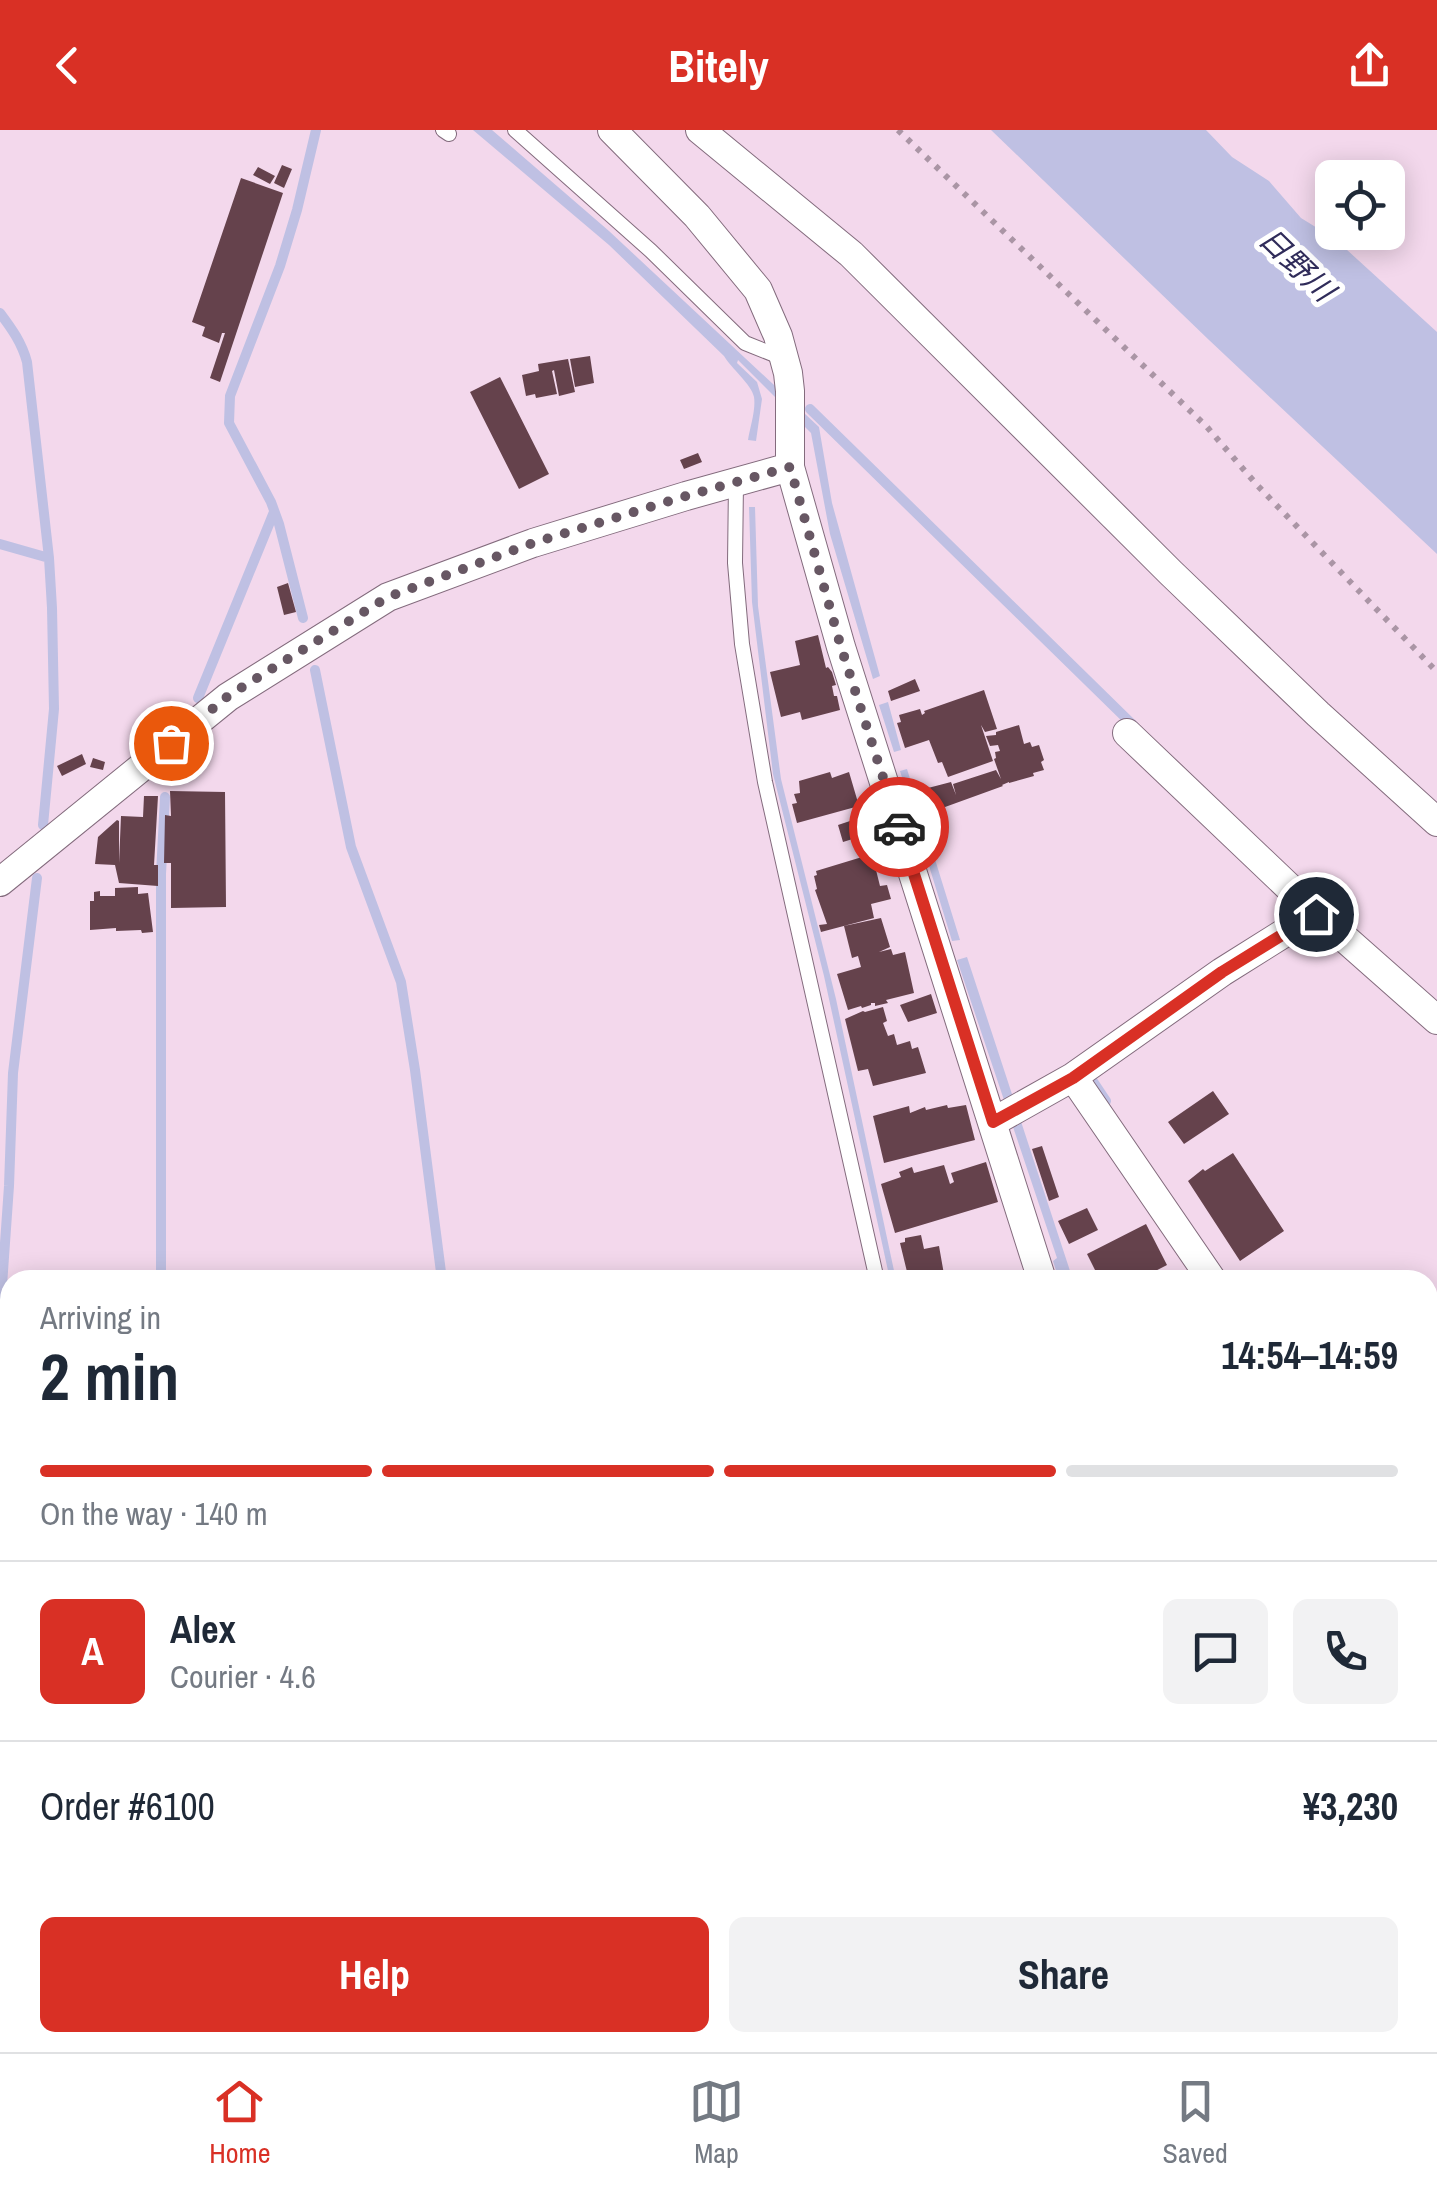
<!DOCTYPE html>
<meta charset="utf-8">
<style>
body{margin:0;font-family:"Archivo Narrow","Noto Sans JP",sans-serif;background:#f2f2f3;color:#1f2937;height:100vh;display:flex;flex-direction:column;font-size:38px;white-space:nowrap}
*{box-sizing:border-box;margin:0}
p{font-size:32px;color:#747a83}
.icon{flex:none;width:55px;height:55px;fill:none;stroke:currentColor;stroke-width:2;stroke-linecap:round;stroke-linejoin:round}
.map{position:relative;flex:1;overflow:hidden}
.sheet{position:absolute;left:0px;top:1140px;width:1438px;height:782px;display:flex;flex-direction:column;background:#fff;border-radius:30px 30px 0 0;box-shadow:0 5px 25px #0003}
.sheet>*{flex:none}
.fabs{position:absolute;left:1315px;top:30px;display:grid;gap:20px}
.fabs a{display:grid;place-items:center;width:90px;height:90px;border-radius:15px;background:#fff;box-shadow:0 5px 25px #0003;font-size:50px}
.pin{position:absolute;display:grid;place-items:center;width:85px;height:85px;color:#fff;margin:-42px;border:5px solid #fff;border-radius:50%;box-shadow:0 2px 10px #0007}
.courier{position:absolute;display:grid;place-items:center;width:100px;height:100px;margin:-50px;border:8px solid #d93025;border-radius:50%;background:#fff;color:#222;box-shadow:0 2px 12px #0007}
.overview em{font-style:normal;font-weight:700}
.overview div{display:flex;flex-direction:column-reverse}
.overview{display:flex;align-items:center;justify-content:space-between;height:170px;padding:0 40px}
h1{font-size:65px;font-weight:700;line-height:75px}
.bar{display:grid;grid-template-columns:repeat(4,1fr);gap:15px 10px;align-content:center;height:120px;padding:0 40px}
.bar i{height:12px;border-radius:8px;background:#e0e1e3}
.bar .active{background:#d93025}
.bar p{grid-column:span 4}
.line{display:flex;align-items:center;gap:25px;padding:0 40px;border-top:2px solid #e0e1e3}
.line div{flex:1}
.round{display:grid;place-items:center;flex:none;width:105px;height:105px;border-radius:15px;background:#f2f2f3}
.action{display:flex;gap:20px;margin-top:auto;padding:20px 40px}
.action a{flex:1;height:115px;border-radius:15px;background:#d93025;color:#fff;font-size:40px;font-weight:700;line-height:115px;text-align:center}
.action a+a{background:#f2f2f3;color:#1f2937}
header{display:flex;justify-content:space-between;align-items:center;height:130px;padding:0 40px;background:#d93025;color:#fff;font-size:45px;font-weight:700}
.tabs{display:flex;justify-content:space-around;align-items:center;height:140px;border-top:2px solid #e0e1e3;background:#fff;font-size:28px;color:#747a83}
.tabs a{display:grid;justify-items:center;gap:5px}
.tabs .active{color:#d93025}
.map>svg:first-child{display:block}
</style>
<header><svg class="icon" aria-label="back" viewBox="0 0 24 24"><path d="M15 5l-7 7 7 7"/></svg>Bitely<svg class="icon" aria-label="share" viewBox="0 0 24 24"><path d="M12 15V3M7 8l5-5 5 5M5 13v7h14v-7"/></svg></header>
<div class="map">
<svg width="1437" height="1922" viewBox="0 0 1437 1922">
<rect width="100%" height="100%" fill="#f3d8ec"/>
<path fill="#bfc0e3" d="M473,0H492L609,101L819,297L832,373L880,546L873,549L830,404L811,303L738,230L737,233L757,252L762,269L756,311L748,310C750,297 756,280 754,267C752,255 731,238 724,226L609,115Z
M991,0H1206L1232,27L1269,51L1301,88L1335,109L1437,202V424L1209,210Z
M749,377H755L758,476L781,649L836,869L896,1150H890L824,846L773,644L752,472Z
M888,572L901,620L894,622L879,575Z
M907,639L960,810L952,811L900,641Z
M967,827L1073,1150H1059L1053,1131L1057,1128L957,830Z"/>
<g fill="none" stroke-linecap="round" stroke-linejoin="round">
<path stroke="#bfc0e3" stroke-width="10" d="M0,183C12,199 22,213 27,232L49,428L52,478L54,579L43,695
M810,279L1134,596
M0,414L49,428
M303,488L279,394L271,372L229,293L230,266L280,136L297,80L316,0
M315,540L351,717L401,852L415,940L442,1150
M198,568L274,382
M1090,947L1106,971
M161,1150V744L165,667
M0,1184L9,1056L13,943L37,748
M1428,1444L1437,1458
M1428,1788L1437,1793
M0,1877L10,1851
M492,1912V1922
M81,1922L84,1912
M273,1922L274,1912"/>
</g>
<path fill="#65424c" d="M282,35L292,39L284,58L274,53Z
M258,37L275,46L270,54L253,45Z
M241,48L283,63L220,252L210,248L225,203H222L219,213L202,206L205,197L192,192Z
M590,226L594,253L575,257L570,229Z
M568,229L575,262L559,266L554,240L552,241L557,264L536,268L535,264L526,266L522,245L539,241L538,234Z
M500,247L549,344L519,359L470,262Z
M698,323L702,332L684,339L680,330Z
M288,453L296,482L284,485L277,457Z
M818,505L826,538L828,537L832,542L836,555L832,556L834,566H837L840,580L802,590L800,582L781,587L770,542L800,535L795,511Z
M915,549L920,561L891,571L888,561Z
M984,560L997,599L985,602L981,595L993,631L948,647L942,632L938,633L929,610L905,618L897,593L901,592L899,585L920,579L922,585L925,583L924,581Z
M1019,595L1024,614L1030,612L1032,617L1039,615L1044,630L1041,632L1044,640L1033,643L1034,646L1009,653V652L1002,655L1003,656L934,681L928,658L951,652L956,665L953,654L996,640L1001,649L994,629L996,628L995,622L1000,621L998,615L990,616L986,606L996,605V602Z
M82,624L86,634L62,646L57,636Z
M93,628L105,632L103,640L90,637Z
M830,642L832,648L849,642L859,676L797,693L792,674L797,673L794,664L800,663L799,651Z
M170,661L225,662L226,777L171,778V733H164L165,685L171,686Z
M144,666H158L154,735H158V756L119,753L115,735L95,734L98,707L117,690L119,691V733L121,686L143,687Z
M871,684L878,701L843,712L838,695Z
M872,724L880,756L887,755L891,769L871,774L874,788L821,802L819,795L827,794L815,760L817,759L814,746L817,745L816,741Z
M138,757V764L148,763L153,802L142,803L141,800L116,801V798L90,800V771H94V762L100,761V766H115V758Z
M881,788L890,817L879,822L891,819L893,825L905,822L914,863L886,870L888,873L875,876V873H871V875L862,878L861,876L848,880L837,844L861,837L858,826L852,828L844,796Z
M931,864L937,883L908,892L900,875Z
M883,877L887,891L883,893L888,906L894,904L897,915L910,911L912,919L918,917L926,943L873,956L868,939L858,941L845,889L863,881L865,882Z
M1213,961L1229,984L1184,1014L1168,992Z
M947,975L948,978L966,975L975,1010L884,1033L873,986L909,976L910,983L925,977L926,980Z
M1042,1016L1059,1067L1049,1071L1032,1019Z
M1233,1023L1284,1101L1240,1131L1188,1051L1203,1039L1205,1041Z
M986,1032L998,1072L895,1103L881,1054L901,1047L899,1042L912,1037L914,1043L944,1035L950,1054L954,1052L951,1043Z
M1087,1078L1098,1100L1069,1114L1058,1091Z
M1146,1094L1167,1135L1138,1150H1100L1087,1124Z
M921,1105L924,1119L939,1116L945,1150H909L900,1113L905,1112V1108Z
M0,1387L10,1400L0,1409Z
M1437,1814V1896H1436L1431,1878L1428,1879V1832L1430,1831L1428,1817Z
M325,1912H375L376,1922H295V1915Z
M866,1912H878L882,1922H870Z
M886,1912H953V1919L887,1922Z
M994,1912H1095L1098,1922H996Z
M1207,1912L1210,1922H1178V1921Z
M1229,1912H1268L1271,1922H1219L1231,1918Z"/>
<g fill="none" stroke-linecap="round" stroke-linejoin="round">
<g stroke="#836b7d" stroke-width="16">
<path id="service" d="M443,0L449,4
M515,0L651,121L745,213L785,229
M736,353L735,433L742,514L765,652L877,1150
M1428,1777L1437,1782
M977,1912V1922
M69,1922L72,1912"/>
</g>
<g stroke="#836b7d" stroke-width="30">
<path id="minor" d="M612,0L697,86L758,160L778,206L788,243L790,261V337L841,517L1042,1150
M700,0L851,124L1171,443L1318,584L1437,692
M1127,603L1316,783L1437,890
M0,752L228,567L388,467L533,413L686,366L790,337
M1073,947L1222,842L1316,783
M993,992L1073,947L1212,1150
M1428,1278L1437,1270
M1428,1468L1437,1483
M1428,1629L1437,1623
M1281,1912L1284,1922"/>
</g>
<g stroke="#836b7d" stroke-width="35">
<path id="tertiary" d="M0,1350L10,1363
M423,1912L430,1922"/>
</g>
<path stroke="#aa95a5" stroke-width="6" stroke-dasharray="5 8" stroke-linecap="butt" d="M898,0L1207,297L1257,355L1437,542"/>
<use href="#service" stroke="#fff" stroke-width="14"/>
<use href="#minor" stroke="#fff" stroke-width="28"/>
<use href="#tertiary" stroke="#fff" stroke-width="32"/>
</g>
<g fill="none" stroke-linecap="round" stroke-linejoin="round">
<path stroke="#675763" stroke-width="10" stroke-dasharray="0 18" d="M171,613L228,566L388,467L533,413L686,366L790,337L841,517L899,697"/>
<path stroke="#d93025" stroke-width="12" d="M899,697L993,992L1073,948L1222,842L1316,784"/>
</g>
<g text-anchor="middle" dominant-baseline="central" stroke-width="10" stroke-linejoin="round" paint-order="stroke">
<g font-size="30" font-style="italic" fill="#302c5a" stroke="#fff">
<text transform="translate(1297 134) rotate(44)">日野川</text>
</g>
</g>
</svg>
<div class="fabs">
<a><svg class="icon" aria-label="locate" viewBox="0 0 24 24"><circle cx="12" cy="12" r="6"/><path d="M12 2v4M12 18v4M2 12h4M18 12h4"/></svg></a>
</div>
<div class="pin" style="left:171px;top:613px;background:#ea580c"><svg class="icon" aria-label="bag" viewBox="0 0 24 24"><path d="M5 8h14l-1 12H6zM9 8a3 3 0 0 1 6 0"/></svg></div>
<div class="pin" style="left:1316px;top:784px;background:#1f2937"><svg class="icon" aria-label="home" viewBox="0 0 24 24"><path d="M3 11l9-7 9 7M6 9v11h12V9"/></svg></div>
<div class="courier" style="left:899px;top:697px"><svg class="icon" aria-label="car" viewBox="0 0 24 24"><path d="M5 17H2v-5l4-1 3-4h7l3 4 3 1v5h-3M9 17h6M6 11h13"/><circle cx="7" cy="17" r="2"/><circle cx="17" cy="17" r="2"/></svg></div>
<section class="sheet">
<div class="overview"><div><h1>2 min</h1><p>Arriving in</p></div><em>14:54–14:59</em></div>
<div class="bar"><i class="active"></i><i class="active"></i><i class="active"></i><i></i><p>On the way · 140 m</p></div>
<div class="line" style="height:180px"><b class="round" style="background:#d93025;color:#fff">A</b><div><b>Alex</b><p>Courier · 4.6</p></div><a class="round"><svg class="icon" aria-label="chat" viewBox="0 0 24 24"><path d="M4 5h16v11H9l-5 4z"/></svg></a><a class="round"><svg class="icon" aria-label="phone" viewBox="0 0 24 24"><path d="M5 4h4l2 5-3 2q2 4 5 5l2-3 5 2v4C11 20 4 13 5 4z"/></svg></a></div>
<div class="line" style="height:130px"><div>Order #6100</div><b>¥3,230</b></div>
<div class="action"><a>Help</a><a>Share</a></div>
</section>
</div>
<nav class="tabs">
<a class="active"><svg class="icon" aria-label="home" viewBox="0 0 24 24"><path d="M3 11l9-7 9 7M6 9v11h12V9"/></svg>Home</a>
<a><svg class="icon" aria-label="map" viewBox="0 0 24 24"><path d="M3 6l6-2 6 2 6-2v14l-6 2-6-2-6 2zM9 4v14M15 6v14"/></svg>Map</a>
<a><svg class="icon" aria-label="saved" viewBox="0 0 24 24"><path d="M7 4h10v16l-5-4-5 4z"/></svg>Saved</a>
</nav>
